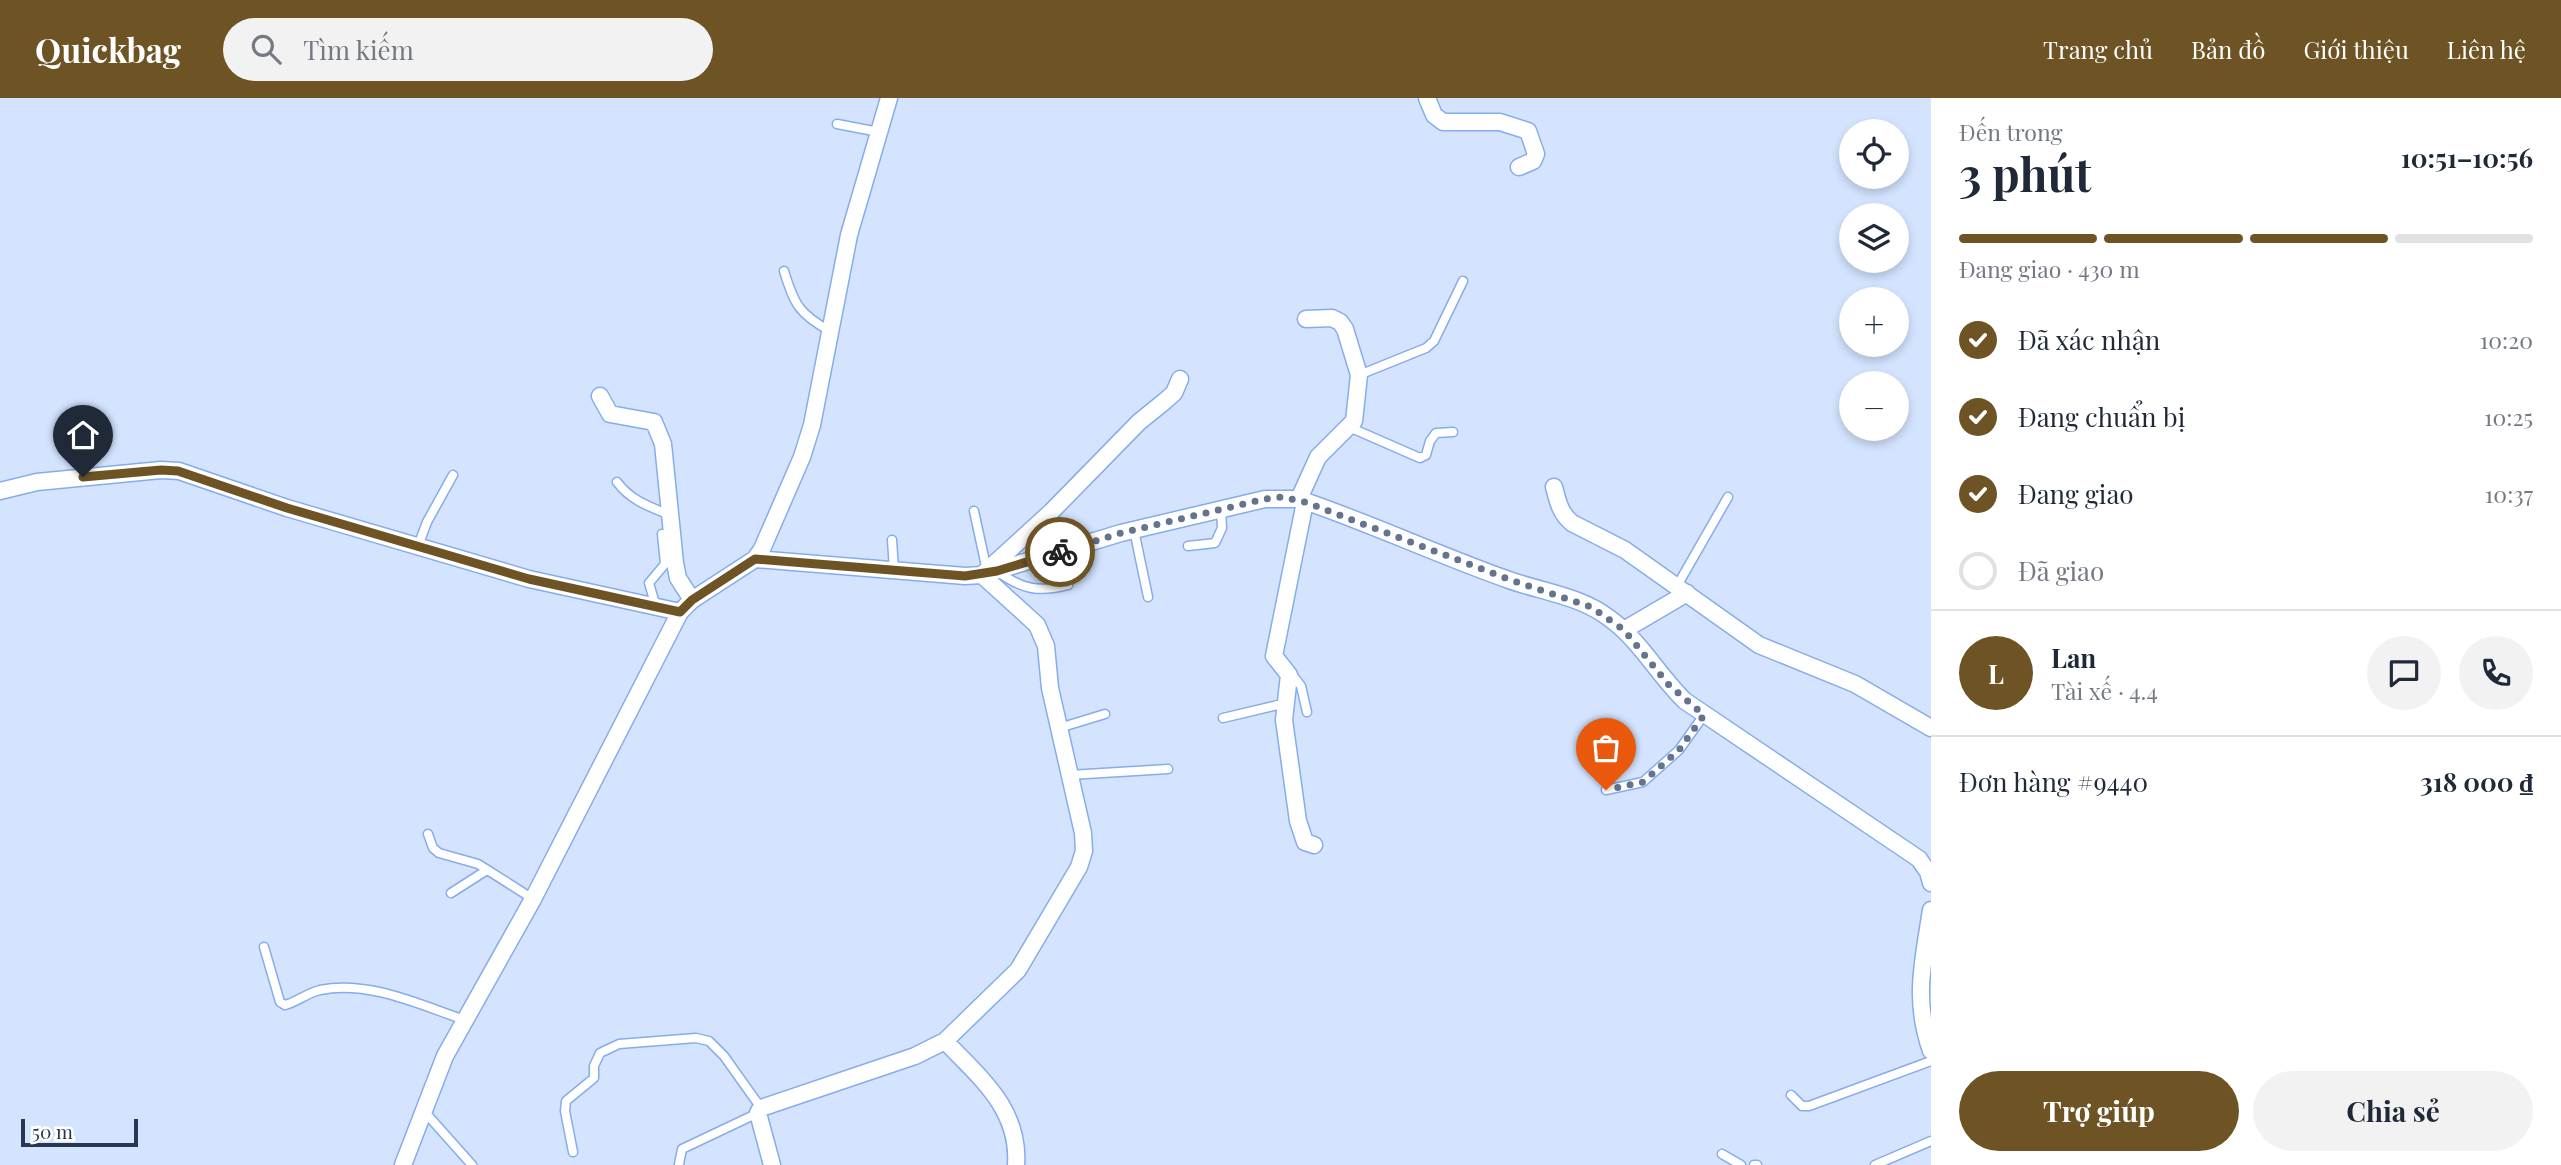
<!DOCTYPE html>
<html lang="vi">
<meta charset="utf-8">
<style>
body{margin:0;font-family:"Playfair Display",serif;background:#f2f2f3;color:#1f2937;height:100vh;display:flex;flex-direction:column;font-size:26px;white-space:nowrap}
*{box-sizing:border-box;margin:0}
p{font-size:23px;color:#747a83}
.icon{flex:none;width:38px;height:38px;fill:none;stroke:currentColor;stroke-width:2;stroke-linecap:round;stroke-linejoin:round}
.map{position:relative;flex:1;overflow:hidden}
.side{display:flex;flex-direction:column;background:#fff;width:630px}
.side>*{flex:none}
.fabs{position:absolute;left:1839px;top:21px;display:grid;gap:14px}
.fabs a{display:grid;place-items:center;width:70px;height:70px;border-radius:50%;background:#fff;box-shadow:0 4px 10px #0003;font-size:35px}
.scale{position:absolute;left:21px;bottom:18px;width:117px;box-sizing:border-box;padding-left:7px;border:4px solid #273751;border-top:0;font-size:19px;line-height:24px;white-space:nowrap;color:#273751;-webkit-text-stroke:5px #fff;paint-order:stroke}
.pin{position:absolute;display:grid;place-items:center;width:60px;height:60px;color:#fff;margin:-72px -30px;border-radius:50% 50% 50% 0;rotate:-45deg;box-shadow:0 0 7px #0007}
.pin .icon{rotate:45deg}
.courier{position:absolute;display:grid;place-items:center;width:70px;height:70px;margin:-35px;border:5px solid #6e5425;border-radius:50%;background:#fff;color:#222;box-shadow:0 2px 9px #0007}
.overview em{font-style:normal;font-weight:700}
.overview div{display:flex;flex-direction:column-reverse}
.overview{display:flex;align-items:center;justify-content:space-between;height:119px;padding:0 28px}
h1{font-size:46px;font-weight:700;line-height:52px}
.bar{display:grid;grid-template-columns:repeat(4,1fr);gap:10px 7px;align-content:center;height:84px;padding:0 28px}
.bar i{height:9px;border-radius:5px;background:#e0e1e3}
.bar .on{background:#6e5425}
.bar p{grid-column:span 4}
.line{display:flex;align-items:center;gap:18px;padding:0 28px;border-top:2px solid #e0e1e3}
.line div{flex:1}
.round{display:grid;place-items:center;flex:none;width:74px;height:74px;border-radius:37px;background:#f2f2f3}
ol{padding:0 28px;list-style:none}
li{display:flex;align-items:center;gap:21px;height:77px}
li p{margin-inline-start:auto}
li .icon{padding:7px;border-radius:50%;background:#6e5425;color:#fff;stroke-width:4}
li:last-child{color:#747a83}
li i{width:38px;height:38px;border:4px solid #e0e1e3;border-radius:50%}
.button{display:flex;gap:14px;margin-top:auto;padding:14px 28px}
.button a{flex:1;height:80px;border-radius:42px;background:#6e5425;color:#fff;font-size:28px;font-weight:700;line-height:80px;text-align:center}
.button a+a{background:#f2f2f3;color:#1f2937}
header{display:flex;align-items:center;gap:42px;box-sizing:border-box;height:98px;padding:0 35px;background:#6e5425;color:#fff}
header strong{font-size:33px}
nav{display:flex;gap:38px;margin-inline-start:auto;font-size:24px}
.search{width:490px;height:63px;background:#f2f2f3;display:flex;align-items:center;gap:18px;box-sizing:border-box;padding:0 24px;border-radius:38px;color:#747a83;font-size:26px}
main{display:flex;flex:1;min-height:0}
.map>svg:first-child{display:block}
</style>
<header>
<strong>Quickbag</strong>
<div class="search"><svg class="icon" aria-label="search" viewBox="0 0 24 24"><circle cx="10" cy="10" r="6"/><path d="M15 15l6 6"/></svg>Tìm kiếm</div>
<nav><a>Trang chủ</a><a>Bản đồ</a><a>Giới thiệu</a><a>Liên hệ</a></nav>
</header>
<main>
<div class="map">
<svg width="1931" height="1067" viewBox="0 0 1931 1067">
<rect width="100%" height="100%" fill="#d4e4ff"/>
<g fill="none" stroke-linecap="round" stroke-linejoin="round">
<g stroke="#86aceb" stroke-width="11">
<path id="lane" d="M837,26L879,34
M784,173C794,206 799,216 830,233
M1359,277L1426,250L1434,243L1463,183
M1349,329L1420,360L1426,357L1430,343L1436,335L1453,334
M617,384C630,402 650,409 670,417
M974,413L987,473
M1134,432L1148,499
M892,442L894,472
M418,448L427,424L453,377
M1188,448L1215,445L1222,430L1221,411
M997,473C1021,491 1039,495 1068,487
M1677,488L1728,399
M656,509L649,485L665,466L662,436
M1291,575L1301,588L1307,614
M1223,620L1286,605
M1059,630L1105,616
M1070,677L1168,671
M1606,692L1643,684L1679,652L1704,617
M428,736L433,750L439,755L478,766L533,801
M451,795L487,772
M264,849L280,904L285,907C297,904 307,895 320,892C369,882 420,907 465,922
M1791,997L1802,1008H1809L1931,963
M423,1012L472,1067
M573,1054L565,1013L566,1003L594,980V968L600,955L619,946L696,940L709,943L724,958L761,1010
M1722,1056L1741,1067
M679,1066L682,1051L758,1015
M1754,1067H1757
M1875,1067L1931,1043"/>
</g>
<g stroke="#86aceb" stroke-width="19">
<path id="street" d="M1427,0L1434,17L1443,24H1500L1528,33L1536,56L1533,63L1519,69
M600,298L610,316L654,324L663,346L675,465L678,480L692,502
M1554,389C1558,404 1560,415 1572,425L1625,452L1759,547L1855,586L1931,630
M0,393L37,384L161,372L179,373L287,410L529,481L680,514
M1299,401L1318,359L1354,323L1359,277L1345,231L1340,224L1332,220L1306,221
M1305,404L1274,558L1289,577L1284,622L1298,723L1305,744L1314,747
M755,461L965,478L982,477L1121,435L1265,401H1299C1370,425 1438,457 1509,482C1543,494 1580,498 1609,520C1640,542 1658,577 1685,603L1919,761L1928,774L1931,785
M1624,532L1687,495
M1931,812C1923,865 1913,901 1931,953
M945,943C980,980 1020,1011 1016,1067
M403,1067L445,958L533,801L680,514L692,502L755,461L762,451L802,359L812,327L849,137L889,0
M772,1067L758,1015L761,1010L915,958L945,943L1018,872L1079,769L1084,753L1083,735L1050,590L1046,548L1037,527L982,477L1051,414L1139,324L1165,303L1174,295L1180,281"/>
</g>
<use href="#lane" stroke="#fff" stroke-width="8"/>
<use href="#street" stroke="#fff" stroke-width="16"/>
</g>
<g fill="none" stroke-linecap="round" stroke-linejoin="round">
<path stroke="#64748e" stroke-width="7" stroke-dasharray="0 12.6" d="M1060,454L1121,435L1265,401L1282,399L1305,404L1511,482L1591,509L1624,532L1669,587L1704,617L1679,652L1643,684L1606,692"/>
<path stroke="#6e5425" stroke-width="9" d="M83,379L161,372L178,373L287,410L529,481L680,514L692,502L755,461L965,478L997,473L1060,454"/>
</g>
</svg>
<div class="fabs">
<a><svg class="icon" aria-label="locate" viewBox="0 0 24 24"><circle cx="12" cy="12" r="6"/><path d="M12 2v4M12 18v4M2 12h4M18 12h4"/></svg></a>
<a><svg class="icon" aria-label="layers" viewBox="0 0 24 24"><path d="M12 4l9 5-9 5-9-5zM3 14l9 5 9-5"/></svg></a>
<a>+</a>
<a>−</a>
</div>
<div class="scale">50 m</div>
<div class="pin" style="left:1606px;top:692px;background:#ea580c"><svg class="icon" aria-label="bag" viewBox="0 0 24 24"><path d="M5 8h14l-1 12H6zM9 8a3 3 0 0 1 6 0"/></svg></div>
<div class="pin" style="left:83px;top:379px;background:#1f2937"><svg class="icon" aria-label="home" viewBox="0 0 24 24"><path d="M3 11l9-7 9 7M6 9v11h12V9"/></svg></div>
<div class="courier" style="left:1060px;top:454px"><svg class="icon" aria-label="bike" viewBox="0 0 24 24"><circle cx="6" cy="16" r="4"/><circle cx="18" cy="16" r="4"/><path d="M6 16l4-8h5l3 8M10 8l3 8H6M13 5h3"/></svg></div>
</div>
<section class="side">
<div class="overview"><div><h1>3 phút</h1><p>Đến trong</p></div><em>10:51–10:56</em></div>
<div class="bar"><i class="on"></i><i class="on"></i><i class="on"></i><i></i><p>Đang giao · 430 m</p></div>
<ol>
<li><svg class="icon" aria-label="check" viewBox="0 0 24 24"><path d="M5 12l5 5 9-10"/></svg>Đã xác nhận<p>10:20</p></li>
<li><svg class="icon" aria-label="check" viewBox="0 0 24 24"><path d="M5 12l5 5 9-10"/></svg>Đang chuẩn bị<p>10:25</p></li>
<li><svg class="icon" aria-label="check" viewBox="0 0 24 24"><path d="M5 12l5 5 9-10"/></svg>Đang giao<p>10:37</p></li>
<li><i></i>Đã giao</li>
</ol>
<div class="line" style="height:126px"><b class="round" style="background:#6e5425;color:#fff">L</b><div><b>Lan</b><p>Tài xế · 4.4</p></div><a class="round"><svg class="icon" aria-label="chat" viewBox="0 0 24 24"><path d="M4 5h16v11H9l-5 4z"/></svg></a><a class="round"><svg class="icon" aria-label="phone" viewBox="0 0 24 24"><path d="M5 4h4l2 5-3 2q2 4 5 5l2-3 5 2v4C11 20 4 13 5 4z"/></svg></a></div>
<div class="line" style="height:91px"><div>Đơn hàng #9440</div><b>318 000 ₫</b></div>
<div class="button"><a>Trợ giúp</a><a>Chia sẻ</a></div>
</section>
</main>
